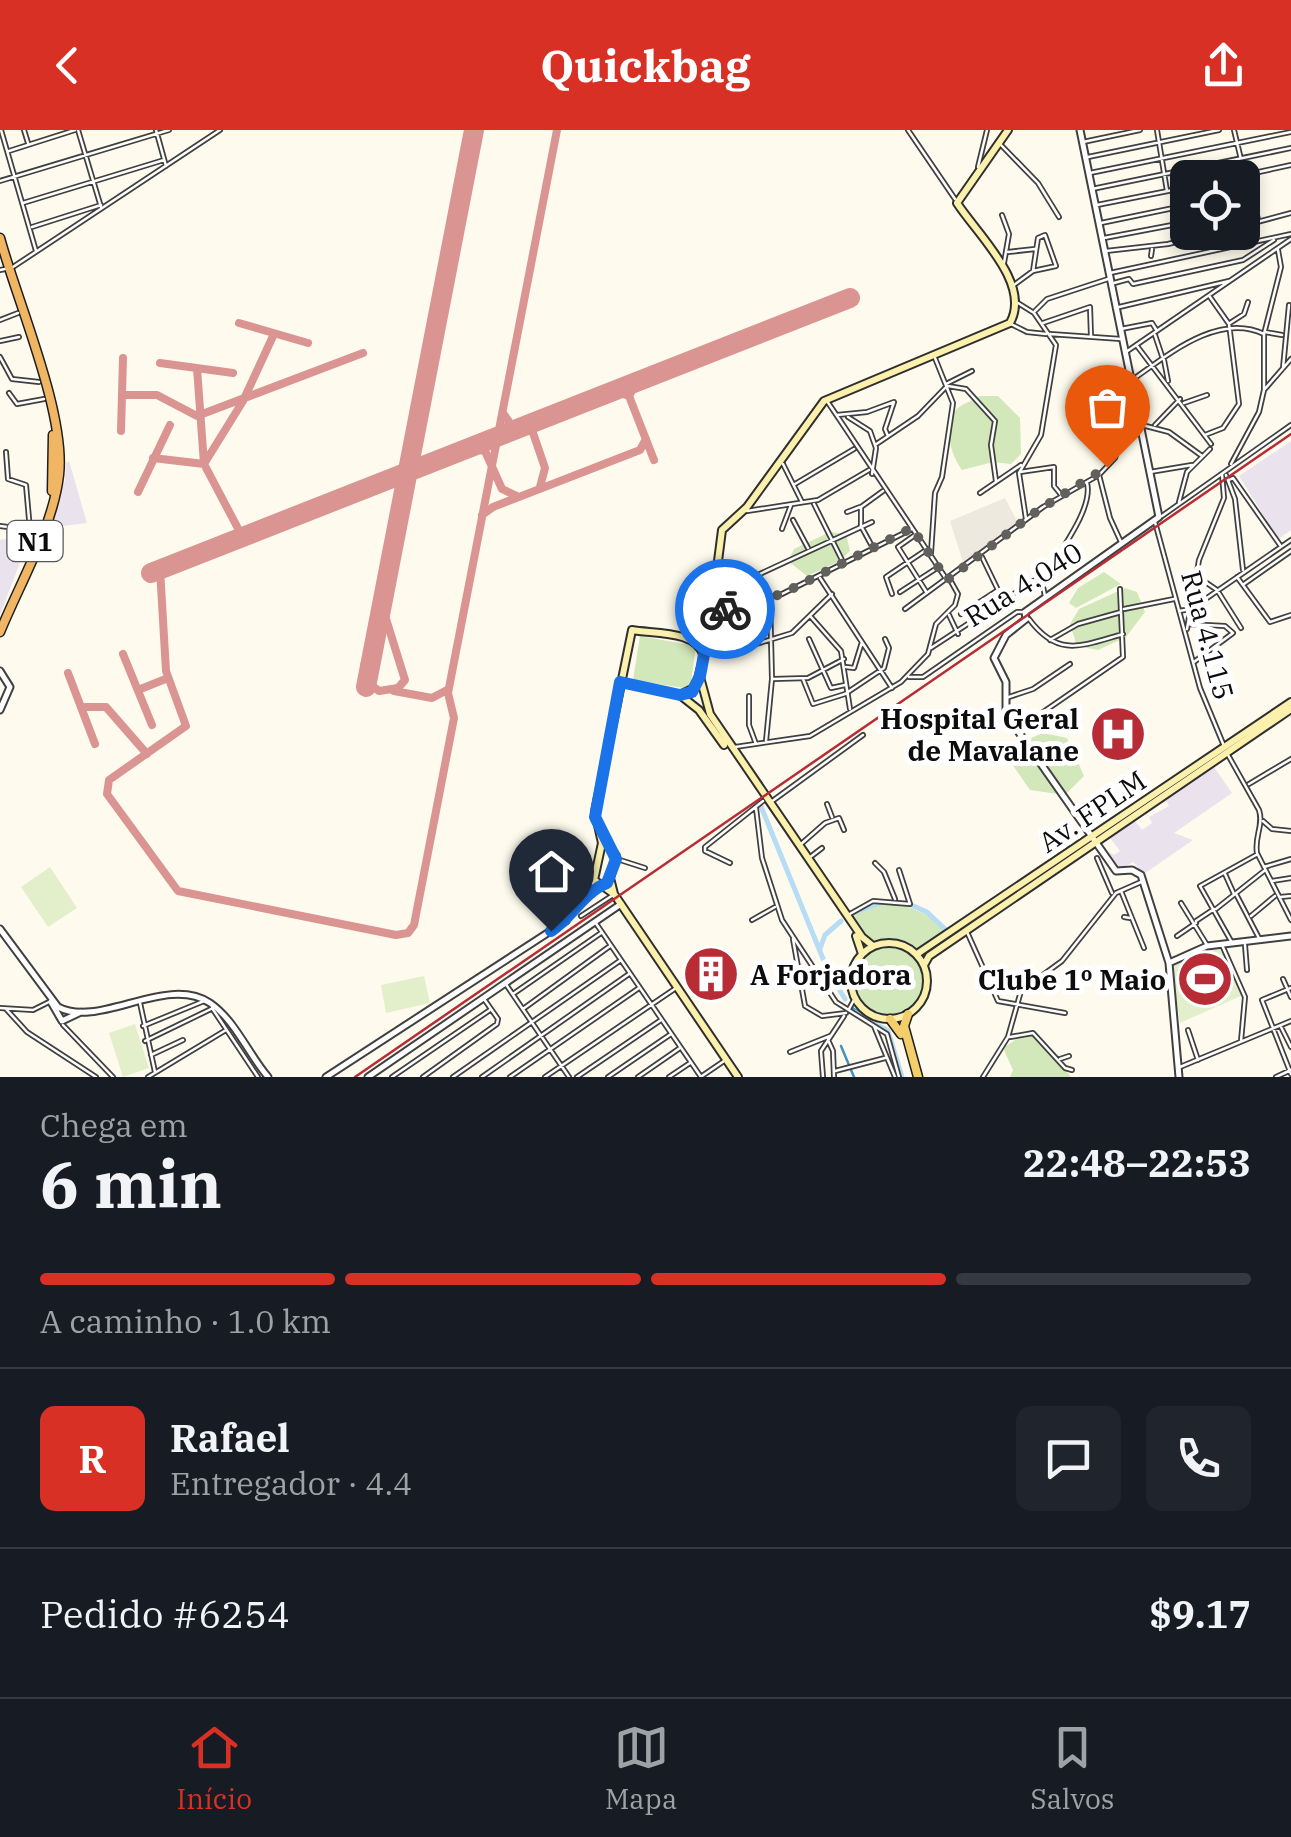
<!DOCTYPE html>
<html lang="pt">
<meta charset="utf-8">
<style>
body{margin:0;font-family:"IBM Plex Serif",serif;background:#20242c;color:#f1f3f6;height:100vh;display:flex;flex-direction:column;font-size:38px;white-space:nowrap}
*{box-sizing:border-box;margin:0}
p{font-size:32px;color:#9ea1a6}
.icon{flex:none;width:55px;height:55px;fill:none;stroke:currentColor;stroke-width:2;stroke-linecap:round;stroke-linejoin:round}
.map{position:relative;height:947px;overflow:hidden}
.details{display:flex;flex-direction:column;background:#171b24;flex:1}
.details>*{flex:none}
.tools{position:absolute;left:1170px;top:30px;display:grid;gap:20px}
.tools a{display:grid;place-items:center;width:90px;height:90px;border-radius:15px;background:#171b24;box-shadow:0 5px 15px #0003;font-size:50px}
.pin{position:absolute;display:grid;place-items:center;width:85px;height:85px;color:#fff;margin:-102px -42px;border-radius:50% 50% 50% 0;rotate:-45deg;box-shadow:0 0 10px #0007}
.pin .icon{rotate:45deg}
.courier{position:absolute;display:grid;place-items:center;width:100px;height:100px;margin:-50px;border:8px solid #1a73e8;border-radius:50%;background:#fff;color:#222;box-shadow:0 2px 12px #0007}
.head em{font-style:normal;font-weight:700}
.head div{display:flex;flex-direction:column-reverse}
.head{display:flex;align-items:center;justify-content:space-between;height:170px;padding:0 40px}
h1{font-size:65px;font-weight:700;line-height:75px}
.bar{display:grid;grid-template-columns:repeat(4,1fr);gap:15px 10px;align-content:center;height:120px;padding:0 40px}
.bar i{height:12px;border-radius:8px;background:#363941}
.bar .current{background:#d93025}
.bar p{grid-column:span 4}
.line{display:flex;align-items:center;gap:25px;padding:0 40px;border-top:2px solid #363941}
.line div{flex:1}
.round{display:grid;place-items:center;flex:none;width:105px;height:105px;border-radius:15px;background:#20242c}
header{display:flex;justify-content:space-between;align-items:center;height:130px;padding:0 40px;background:#d93025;color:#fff;font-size:45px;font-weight:700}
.tab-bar{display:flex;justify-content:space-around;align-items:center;height:140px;border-top:2px solid #363941;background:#171b24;font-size:28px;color:#9ea1a6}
.tab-bar a{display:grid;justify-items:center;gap:5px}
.tab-bar .current{color:#d93025}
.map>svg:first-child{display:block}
</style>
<header><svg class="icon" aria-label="back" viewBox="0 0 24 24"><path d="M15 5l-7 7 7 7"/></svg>Quickbag<svg class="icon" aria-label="share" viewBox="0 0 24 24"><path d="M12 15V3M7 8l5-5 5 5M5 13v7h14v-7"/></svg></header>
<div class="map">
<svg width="1291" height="947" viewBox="0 0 1291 947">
<rect width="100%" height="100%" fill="#fefbee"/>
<path fill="#eae2ec" d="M1291,311V400L1278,409L1239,346Z
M69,331L87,393L47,398L65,351L66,333Z
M31,404L0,485V410Z
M1214,637L1232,663L1174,703L1193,710L1144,744L1133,732L1119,740L1105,720L1114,725L1120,721L1110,708L1135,691L1142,700L1152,693L1149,687L1169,676L1166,670Z"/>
<path fill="#d2e7ba" d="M980,266H998L1020,288L1021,324L1011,334L993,332L962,340C951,325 940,292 958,278C964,273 974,270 980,266Z
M830,402L846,404L850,421L838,432L807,446L788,431L794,419Z
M1104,442L1121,454L1076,478L1069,473L1078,458Z
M1125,458L1137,462L1145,482L1126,507L1098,520L1077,516L1070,494L1079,479Z
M640,506L696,516L690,559L633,550Z
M1043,603L1067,608L1084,646L1065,665L1030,660L1012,634L1024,611Z
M901,774L930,786L948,802L919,822L900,811L866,810L850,786L879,775Z
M855 850a34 34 0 1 1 68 0a34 34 0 1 1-68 0Z
M1024,904H1034L1071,947H1010L1013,940L1003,918Z"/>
<path fill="#e3efcb" d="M50,737L77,778L48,797L21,757Z
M1220,817L1243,865L1180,893L1171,836L1200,821Z
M424,846L430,873L386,883L381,855Z
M135,894L149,938L123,947L109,903Z"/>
<path fill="#eee9de" d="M1005,368L1018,393L963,432L950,391Z"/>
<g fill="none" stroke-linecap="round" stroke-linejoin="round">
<path stroke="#4093c6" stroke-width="2.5" d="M851,877L888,901L902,947
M841,916L854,947"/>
<path stroke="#b6ddf3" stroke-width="5" d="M760,674L828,841L845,869
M909,774L927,782L946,800
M853,783L883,772
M820,819L825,805L841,791
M854,882L888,901L902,947"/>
<path stroke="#da9492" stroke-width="8" d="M239,193L308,213
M160,233L233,243
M197,238L204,334L242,406
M614,261L629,266L636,253
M123,265H157L197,286L363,223
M629,266L654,330
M503,283L510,293L525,301
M121,301L123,228
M484,312L497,301
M470,318L485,321L502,359L517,366
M153,328L204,334L243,271L274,204
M540,357L545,338L532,300L546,288
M138,362L170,295
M482,385L493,377L640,320L646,309
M160,439L166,541L186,596L109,650L107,664L178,761L396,805L408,803L414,795L454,588L448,563L557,0
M373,522L364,535L367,552L379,561L398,558L405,550L382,476
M123,524L152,595
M68,543L95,614
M138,560L168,548
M394,561L432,568L447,560
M81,577H106L147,624"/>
<path stroke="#da9492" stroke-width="20" d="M151,443L850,168
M366,557L474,0"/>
<g stroke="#404040" stroke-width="6">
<path id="minor" d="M1,0L36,121
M24,0L28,13
M78,0L101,77
M156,0L166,36
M908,0L955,69
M1157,0L1167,61
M1234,0L1244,42
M1083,12L1140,0
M1001,15L1038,53L1059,87
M9,21L75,0
M1088,27L1219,0
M978,37L987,0
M1090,43L1291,2
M1249,44L1258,90
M1231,48L1291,35
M0,51L169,0
M1092,59L1291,18
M23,73L164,30
M1097,75L1188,57
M1242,80L1256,77
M1002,85L1009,104L1004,133
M1101,93L1188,75
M1242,96L1291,83
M32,97L101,75
M1104,108L1188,92
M1106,121L1168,114L1216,102
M1008,122L1035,119
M1151,126L1152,119
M10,139L220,0
M0,140L5,139
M1110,143L1291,104
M1114,153L1129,149L1133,154L1243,130L1274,110
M1014,155L1033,141L1056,136L1045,105L1038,108L1033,141
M1018,173L1034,183L1056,215L1041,305L1019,343L1026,389
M1115,178L1229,151
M1035,181L1047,169L1108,149
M0,190L18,183
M1043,193L1090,177L1091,206
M1230,193L1244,184L1248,172
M1011,194L1027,202L1046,204
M1121,199L1152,193L1157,201
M1265,202L1282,205
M1050,204L1121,209
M1155,205L1162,226
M0,211L19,207
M1137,216L1211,314
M1126,222L1291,109
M0,227L12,249L39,252
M1164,230L1168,251
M1283,238L1289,175
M1132,250C1168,225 1218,182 1264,204
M946,254L972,241
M948,256L966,259L995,291L991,315L996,351
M1264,260V204L1281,137L1278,120
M9,263L17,274L44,269
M827,271L945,447
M1184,273L1207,265
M837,285L867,282L894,272L885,299L888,306
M848,287L870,301L876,318L872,344
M1142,295L1169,302L1202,326
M1155,295L1180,269
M1205,305L1223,298L1239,274L1229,194L1210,167
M875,315L918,286L945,258
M6,322L8,349L26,355L30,400
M783,334L802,372
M1231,334L1259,282L1264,260L1291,229
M1020,342L1054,337V356L1062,366
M1150,342L1192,335
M1099,345L1110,388L1121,412
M1226,345L1235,369L1243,440
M1229,350L1233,348L1280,415
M795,354L854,319
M980,363L1021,335
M1179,372L1187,342L1210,319
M814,374L844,434
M747,381L818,370L869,340
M847,382L860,377
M1162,386L1291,295
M793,390L808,418
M1155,392L1200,558L1224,616
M0,396L39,401
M782,399L791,375
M915,405L898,417L927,463
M873,418L861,396V377L883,361
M931,423L935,363L942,347L953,273L935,228
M1198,447L1217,460L1241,498
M1237,447L1270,492L1291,485
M820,448L892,558
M1244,454L1291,421
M900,462L937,438
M892,464L886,447L926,420
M1045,466L1042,452C1055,427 1094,380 1087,353
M722,478L749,449L872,392
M905,479L1043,377L1099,345L1115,328L1125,297L1138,293
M1124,479L1174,469
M1179,481L1191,479L1291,410
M712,482L782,464L912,399
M961,484L998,460L982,427
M949,485L958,504
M811,487L841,521L850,579
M1029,489C1058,528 1081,516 1123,504
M1188,494L1225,496L1233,503L1194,532
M1187,499L1199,430L1224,368L1222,344
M809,509L831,558L845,555
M1050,510L1078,494L1121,482
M931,518L1038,448
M708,521L727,523L792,503L832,464
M846,537L854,538L862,512
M909,547H923L1017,482H1024
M773,549L808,548L844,529
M803,549L813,574L845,564L884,538L889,518L885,509
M749,566V595L756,614
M1006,568L1033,559L1070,534
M1020,598L1123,527L1120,459
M766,611L772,549L770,470
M735,617L810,606L901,552L928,524L936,494L955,475L958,464L949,448
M1228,625L1259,680C1264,695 1254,707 1257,723L1291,790
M1249,654L1291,629
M771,672L863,605
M827,674L832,687
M756,678L762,728L782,790L836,872L887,904L899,947
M1263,691L1272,699L1291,701
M800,715L825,693L839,688L844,700
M809,728L822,718
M1097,728L1112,763
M617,729L645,738
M730,733L705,721V717L763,671
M875,733L884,742L895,769
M1264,737L1291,729
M1225,744L1234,764
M1272,751L1291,748
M566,752L560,758L571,776
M1121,761L1144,818
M1236,764L1260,810
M1280,767L1291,766
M1181,773L1207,815
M1216,779L1264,741
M848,785L873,771L910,774L899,740
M581,786L613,765
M1251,786L1275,766
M1124,787L1130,788
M752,790L775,777
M1196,791L1214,779
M595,792L701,947
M967,802L998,871L1065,883
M1177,806L1196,793
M793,809L805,876L822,886L846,883
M1231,811L1200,756L1256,725
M1222,815L1245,867L1241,911
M1245,815L1247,840
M1283,849L1291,867
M505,853L569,947
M1291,858L1262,870L1291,944
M513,864L601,803
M140,873L155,942
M0,878L33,880L49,872
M212,878L258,947
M6,879L27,902L96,947
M523,879L610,816
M849,879L855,868
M63,895L113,947
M143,896L204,871
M874,896L895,947
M1281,897L1291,917
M1188,900L1198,930
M1010,907L1033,903L1065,938L1072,940
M828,910L833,921L834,947
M145,911L211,879
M790,922L830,906
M151,925L183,910
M1060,929L1069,926
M1180,937L1291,891
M835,941L885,928
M702,946L724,931
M148,947L226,900
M392,947L490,880
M423,947L497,894L498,889L484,869
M453,947L621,830
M482,947L629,844
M510,947L639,858
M545,947L676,858
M577,947L661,890
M608,947L671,904
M638,947L680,918
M669,947L690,933
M823,947L821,921L844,886
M983,947L1008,907L1021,861L1062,831L1116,763L1141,752
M1276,947L1291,940"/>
</g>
<g stroke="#404040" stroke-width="9">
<path id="tertiary" d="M1080,0L1159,387L1025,482L1026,489L1006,505L994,528L1006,552V584L1116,741L1132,740L1141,745L1169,833L1179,947
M0,541L10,557L0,580
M0,799L58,877C99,899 166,844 210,873C235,890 249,925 268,947
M1169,833L1207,816L1291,806
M51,872L62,891L81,882
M326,947L566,791L594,750
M368,947L621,774"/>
</g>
<g stroke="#2f2f2f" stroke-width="10">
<path id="secondary" d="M700,547L710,584L862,807L873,816
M620,552L680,565L696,557L708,509L722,400L747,377L824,271L1010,193C1032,154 977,104 957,73L1008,0
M680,565L699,580L724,615
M603,707L616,726L610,748
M610,748L614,764L738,947
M614,764L594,750L602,713L595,682L632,500C655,504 696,500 704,526
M856,806L862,824
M851 851a38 38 0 1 1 76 0a38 38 0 1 1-76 0Z
M917,824L1291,572
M924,835L929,826L1291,579"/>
</g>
<g stroke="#1e1e1e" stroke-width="11">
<path id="primary" d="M908,884L904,896L918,947
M890,889L901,904"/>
</g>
<g stroke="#1e1e1e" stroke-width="11">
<path id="trunk" d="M0,108C17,171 66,283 59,345C53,397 20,453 0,502
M52,361L53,305"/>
</g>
<use href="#minor" stroke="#fff" stroke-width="2.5"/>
<use href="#tertiary" stroke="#fff" stroke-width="5"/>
<use href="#secondary" stroke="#fbf1ad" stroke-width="6"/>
<use href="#primary" stroke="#f2cf6b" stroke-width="8"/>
<use href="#trunk" stroke="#f0b664" stroke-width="8"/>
<path stroke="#b72c35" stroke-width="2.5" d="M355,947L1291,304"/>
</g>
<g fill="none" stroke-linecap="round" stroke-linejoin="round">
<path stroke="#61605c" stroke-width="10" stroke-dasharray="0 18" d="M725,479L782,464L912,398L947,450L1037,381L1107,337"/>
<path stroke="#1a73e8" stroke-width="12" d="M551,801C572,787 584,762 607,753L616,729L595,687L620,552L680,565L692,562L700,546L712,482L725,479"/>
</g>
<defs>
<g id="hospital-disc" transform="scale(2.875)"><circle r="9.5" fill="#b72c35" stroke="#fff"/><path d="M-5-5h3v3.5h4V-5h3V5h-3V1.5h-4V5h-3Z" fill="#fff"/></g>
<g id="building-disc" transform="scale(2.875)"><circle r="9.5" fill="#b72c35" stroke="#fff"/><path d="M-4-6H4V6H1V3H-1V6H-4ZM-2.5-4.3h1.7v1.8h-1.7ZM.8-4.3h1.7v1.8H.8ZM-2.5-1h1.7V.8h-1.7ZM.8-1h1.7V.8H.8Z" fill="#fff"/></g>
<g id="stadium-disc" transform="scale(2.875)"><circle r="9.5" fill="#b72c35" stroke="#fff"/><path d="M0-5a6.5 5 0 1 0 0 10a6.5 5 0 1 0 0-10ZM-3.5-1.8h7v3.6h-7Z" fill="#fff"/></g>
</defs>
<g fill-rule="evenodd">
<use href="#hospital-disc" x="1118" y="604"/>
<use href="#building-disc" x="711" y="844"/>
<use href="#stadium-disc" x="1205" y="849"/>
</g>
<g text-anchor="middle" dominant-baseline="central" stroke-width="10" stroke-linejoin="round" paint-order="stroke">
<rect fill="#fff" stroke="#565656" stroke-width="2.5" x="7.5" y="391" width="55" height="40" rx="8"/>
<g font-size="25" font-weight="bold" fill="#0d0d0d">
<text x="35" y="411">N1</text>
</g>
<g font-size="28" fill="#0d0d0d" stroke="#fff">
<text transform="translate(1023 454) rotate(-32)">Rua 4.040</text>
<text transform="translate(1208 505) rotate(75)">Rua 4.115</text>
<text transform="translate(1092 681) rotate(-34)">Av. FPLM</text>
</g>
<g font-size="28" font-weight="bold" fill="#0d0d0d" stroke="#fff" text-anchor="end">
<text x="1079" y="588">Hospital Geral<tspan x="1079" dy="32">de Mavalane</tspan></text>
<text x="750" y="844" text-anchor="start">A Forjadora</text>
<text x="1166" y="849">Clube 1º Maio</text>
</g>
</g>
</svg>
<div class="tools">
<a><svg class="icon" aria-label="locate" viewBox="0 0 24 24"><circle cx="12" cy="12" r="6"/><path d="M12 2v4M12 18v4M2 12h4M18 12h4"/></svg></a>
</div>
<div class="pin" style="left:1107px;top:337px;background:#ea580c"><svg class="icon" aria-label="bag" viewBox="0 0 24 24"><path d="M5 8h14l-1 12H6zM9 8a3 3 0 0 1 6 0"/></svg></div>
<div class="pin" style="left:551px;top:801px;background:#1f2937"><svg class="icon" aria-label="home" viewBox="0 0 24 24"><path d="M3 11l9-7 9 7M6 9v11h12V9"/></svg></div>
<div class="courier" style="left:725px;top:479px"><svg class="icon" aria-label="bike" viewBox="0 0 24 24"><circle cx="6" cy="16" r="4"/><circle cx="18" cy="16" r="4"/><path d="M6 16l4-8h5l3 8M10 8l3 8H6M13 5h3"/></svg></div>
</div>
<section class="details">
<div class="head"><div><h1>6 min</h1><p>Chega em</p></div><em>22:48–22:53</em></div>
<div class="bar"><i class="current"></i><i class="current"></i><i class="current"></i><i></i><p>A caminho · 1.0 km</p></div>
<div class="line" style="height:180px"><b class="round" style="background:#d93025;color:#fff">R</b><div><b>Rafael</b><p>Entregador · 4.4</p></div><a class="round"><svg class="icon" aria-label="chat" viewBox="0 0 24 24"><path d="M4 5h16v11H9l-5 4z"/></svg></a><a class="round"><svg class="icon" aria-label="phone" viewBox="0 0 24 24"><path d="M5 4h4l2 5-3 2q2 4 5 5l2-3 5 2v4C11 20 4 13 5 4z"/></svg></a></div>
<div class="line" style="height:130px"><div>Pedido #6254</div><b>$9.17</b></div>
</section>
<nav class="tab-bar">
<a class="current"><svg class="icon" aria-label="home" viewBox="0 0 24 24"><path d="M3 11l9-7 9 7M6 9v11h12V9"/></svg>Início</a>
<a><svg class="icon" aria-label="map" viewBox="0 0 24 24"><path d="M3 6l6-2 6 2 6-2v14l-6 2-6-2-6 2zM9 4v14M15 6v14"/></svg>Mapa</a>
<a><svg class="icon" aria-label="saved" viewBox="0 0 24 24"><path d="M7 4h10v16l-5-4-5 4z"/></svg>Salvos</a>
</nav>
